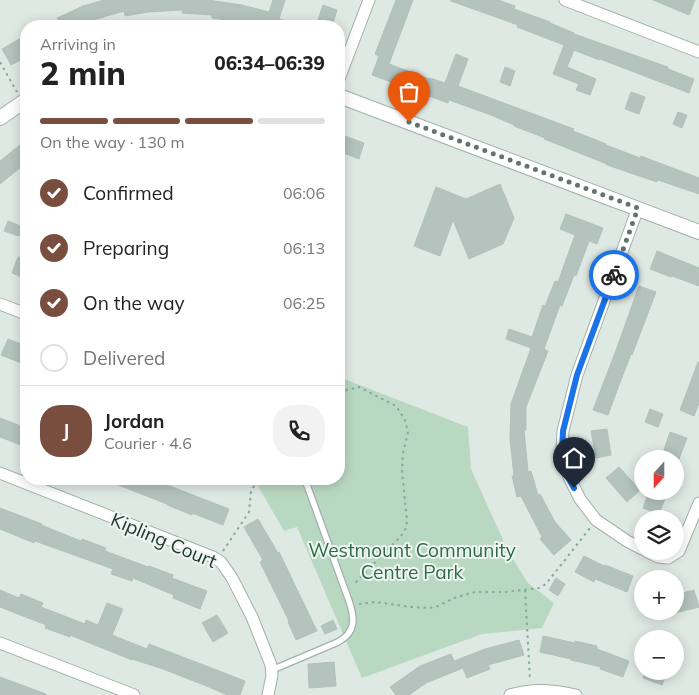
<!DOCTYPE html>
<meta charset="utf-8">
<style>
body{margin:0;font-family:Mulish,sans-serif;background:#f2f2f2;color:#222;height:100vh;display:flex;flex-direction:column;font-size:19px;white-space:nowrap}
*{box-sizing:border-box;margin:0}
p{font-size:16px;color:#767676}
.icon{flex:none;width:28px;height:28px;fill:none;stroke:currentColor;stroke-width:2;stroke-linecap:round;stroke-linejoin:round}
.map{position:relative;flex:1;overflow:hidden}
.details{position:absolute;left:20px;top:20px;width:325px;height:465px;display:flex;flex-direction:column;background:#fff;border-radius:20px;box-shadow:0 2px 12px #0003}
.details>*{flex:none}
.needle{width:32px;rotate:201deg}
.tools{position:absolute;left:634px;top:450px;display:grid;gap:10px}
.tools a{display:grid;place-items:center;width:50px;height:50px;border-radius:50%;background:#fff;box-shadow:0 2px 12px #0003;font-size:25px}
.pin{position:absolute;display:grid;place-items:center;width:42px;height:42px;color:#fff;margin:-51px -21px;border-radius:50% 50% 50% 0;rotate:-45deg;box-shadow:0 0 5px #0007}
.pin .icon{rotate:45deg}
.courier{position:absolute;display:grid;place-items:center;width:50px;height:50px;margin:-25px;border:4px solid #1a73e8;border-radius:50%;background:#fff;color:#222;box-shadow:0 1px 6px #0007}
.headline em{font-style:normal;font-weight:800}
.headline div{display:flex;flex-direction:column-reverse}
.headline{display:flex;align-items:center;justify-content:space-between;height:85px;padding:0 20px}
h1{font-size:32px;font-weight:800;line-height:38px}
.bar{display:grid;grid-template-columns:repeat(4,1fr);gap:8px 5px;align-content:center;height:60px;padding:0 20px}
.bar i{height:6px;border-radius:4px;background:#e0e0e0}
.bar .selected{background:#7a4e3e}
.bar p{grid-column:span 4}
.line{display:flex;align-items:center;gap:12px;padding:0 20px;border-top:1px solid #e0e0e0}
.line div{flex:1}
.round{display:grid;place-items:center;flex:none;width:52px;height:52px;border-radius:20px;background:#f2f2f2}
ol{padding:0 20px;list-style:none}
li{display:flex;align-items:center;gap:15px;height:55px}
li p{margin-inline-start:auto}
li .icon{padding:5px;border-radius:50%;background:#7a4e3e;color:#fff;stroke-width:4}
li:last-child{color:#767676}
li i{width:28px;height:28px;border:2px solid #e0e0e0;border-radius:50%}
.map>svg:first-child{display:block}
</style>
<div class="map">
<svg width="699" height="695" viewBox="0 0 699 695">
<rect width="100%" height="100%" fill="#dfe9e4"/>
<path fill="#b9d8c2" d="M339,377L468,427L471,469L508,551L528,583L554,603L542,628L482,634L362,678L297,527L284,531L254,479H339Z"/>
<path fill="#b4c3bd" stroke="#b2c1bb" d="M104,0H208L242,5L269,12L273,0H285L279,19L297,25L296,26H250L243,24V22L212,18V15L182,13L183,10L148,12L125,16L124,11L90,21L79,26H61L57,18L83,6Z
M396,0H413L389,64L429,79L430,78L445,83L456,54L468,59L458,86L574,129L573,131L606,144V145L640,158L641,156L699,178V194L658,180L657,182L607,165V164L544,139L545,138L514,126V125L491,115L449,100L448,103L372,75L379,56L375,54Z
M451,0H498L515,6L514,9L550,22V23L574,33V34L668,67V69L694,79L689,93L600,59L599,60L574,50L567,67L596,79L590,95L576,90L579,84L553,74L564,45L517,27L518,25L451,1Z
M653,0H695L689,15Z
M323,5L337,10L332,26H316Z
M21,38L26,47V57L11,65L2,49Z
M505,67L515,71L510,86L500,82Z
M631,92L645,97L639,114L625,109Z
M678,112L687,115L682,128L673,124Z
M339,134L364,143L359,159L339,151Z
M26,140V163L0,184V161Z
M500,184L514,218L503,244L469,259L453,220L440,256L414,246L436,187L466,199Z
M566,214L603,228L597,244L589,241L576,276L574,275L562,306L560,305L544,349L548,351L526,407V430H524L528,472L531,471L538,495L540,494L555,522L571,540L554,555L540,539L542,537L521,496L517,497L512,476H514L510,439L511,404L531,348L506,339L509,329L532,337L543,305L545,306L555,281L558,282L575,235L560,229Z
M8,221L23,227L19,236L4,231Z
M657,251L699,268V286L672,276L671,277L650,269Z
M18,257L26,260V279L12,273Z
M639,286L656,292L632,355L631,354L619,385L608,415L593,410L615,353Z
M8,339L26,346V365L1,355Z
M698,362H699V403L694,416L680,410Z
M650,409L663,414L658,427L645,422Z
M0,418L26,428V447L0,437Z
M607,429L611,455L596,458L591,431Z
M670,432L687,438L679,459H661Z
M619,467L640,490L627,502L606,478Z
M103,479H163L162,483L229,509L223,525L192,513V515L167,505V504Z
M649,491H668L659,514L643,508Z
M0,508L42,524L41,525L81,541L82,539L106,548L105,551L148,567L149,566L173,575L172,578L207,591L200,609L173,598L174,595L133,578L132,581L111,574L113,569L35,541L34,543L0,529Z
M258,519L278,553L279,552L317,631L296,640L288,622L289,621L260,562L263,560L244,527Z
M584,556L604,566L605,565L633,576L627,592L595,579L594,582L575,572Z
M556,578L565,584L558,596L549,590Z
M0,590L19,598L21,594L43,603L41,607L85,624L86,620L98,625L107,603L123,609L112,635L147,649L149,644L245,681L240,695H227L209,687L163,669L132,659V660L70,635V637L45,628L46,625L0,607Z
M694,590L699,607L675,613V595Z
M217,615L228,633L213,642L202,623Z
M333,620L337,629L325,634L321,626Z
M543,636L575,643V641L597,646V649L629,661L623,677L600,669L601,667L571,660V659L540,652Z
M519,640L524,655L488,665L490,669L467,678L463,668L426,683L409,695H396L390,687L420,666L451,654L454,661L485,649Z
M334,662L336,686L309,688L308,664Z
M646,671H668L662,685L643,678Z
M0,677L46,694V695H0Z"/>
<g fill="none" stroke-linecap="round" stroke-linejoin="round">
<g stroke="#a2b0ab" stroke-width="8">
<path id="service" d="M272,670L338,642C356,632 355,619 349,601L307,485L304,481"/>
</g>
<g stroke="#a2b0ab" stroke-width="13">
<path id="minor" d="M565,0L699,52
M339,79L369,0
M638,208L577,375L563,431L562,450L569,477L580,499L596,520L627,541L642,549
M0,304L26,314
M0,473L213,557L221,562L232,578L252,617L271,665L272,675L268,695
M646,551L658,557L668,558L679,551L699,503
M0,643L134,695
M510,695C533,688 553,690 576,695"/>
</g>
<g stroke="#a2b0ab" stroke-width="16">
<path id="tertiary" d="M339,96L699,232
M0,118L26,100"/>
</g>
<path stroke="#82aa9e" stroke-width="2" stroke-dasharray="2.5 4" stroke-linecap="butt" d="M0,62L17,92
M339,392L359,387L396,406L405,420L408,432L403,453L402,471L407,521L406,528L401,536L353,585
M223,551L249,512L251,491L256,483L265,479
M525,590L530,680
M359,604L375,602L411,607L430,608L438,606L454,598L475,592H505L539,588L546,584L590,528"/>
<use href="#service" stroke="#fff" stroke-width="5.5"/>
<use href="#minor" stroke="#fff" stroke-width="11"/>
<use href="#tertiary" stroke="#fff" stroke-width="14"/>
</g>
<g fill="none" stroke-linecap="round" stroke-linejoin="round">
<path stroke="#647570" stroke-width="5" stroke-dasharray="0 9" d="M409,122L638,208L614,275"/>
<path stroke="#1a73e8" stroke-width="6" d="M574,488L568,477L562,450L563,431L577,375L614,275"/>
</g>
<g text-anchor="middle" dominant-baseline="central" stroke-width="4" stroke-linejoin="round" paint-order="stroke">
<g font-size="19" fill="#213731" stroke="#eff6f2">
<text transform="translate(164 540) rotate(23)">Kipling Court</text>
</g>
<g font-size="19" fill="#2f6a47" stroke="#eff6f2">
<text x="412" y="550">Westmount Community<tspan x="412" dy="22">Centre Park</tspan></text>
</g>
</g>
</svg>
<div class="tools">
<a><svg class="needle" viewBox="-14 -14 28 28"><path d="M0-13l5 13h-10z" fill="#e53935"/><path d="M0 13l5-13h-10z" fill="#767676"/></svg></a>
<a><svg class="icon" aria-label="layers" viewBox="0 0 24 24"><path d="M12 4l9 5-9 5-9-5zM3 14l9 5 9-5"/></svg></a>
<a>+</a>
<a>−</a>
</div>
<div class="pin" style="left:409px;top:122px;background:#ea580c"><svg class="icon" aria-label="bag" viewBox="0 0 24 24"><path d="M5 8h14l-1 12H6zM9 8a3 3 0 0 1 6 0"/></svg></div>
<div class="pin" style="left:574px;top:488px;background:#1f2937"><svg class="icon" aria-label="home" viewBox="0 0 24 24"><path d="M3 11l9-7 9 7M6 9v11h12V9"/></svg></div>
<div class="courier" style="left:614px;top:275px"><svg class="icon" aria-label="bike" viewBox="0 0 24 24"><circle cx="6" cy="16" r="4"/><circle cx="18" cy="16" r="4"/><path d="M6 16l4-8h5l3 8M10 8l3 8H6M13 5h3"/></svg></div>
<section class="details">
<div class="headline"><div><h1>2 min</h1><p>Arriving in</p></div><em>06:34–06:39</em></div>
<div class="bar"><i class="selected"></i><i class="selected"></i><i class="selected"></i><i></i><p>On the way · 130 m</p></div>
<ol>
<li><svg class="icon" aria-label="check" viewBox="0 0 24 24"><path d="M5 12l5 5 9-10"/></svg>Confirmed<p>06:06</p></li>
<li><svg class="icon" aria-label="check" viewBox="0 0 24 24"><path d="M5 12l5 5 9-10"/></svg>Preparing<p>06:13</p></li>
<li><svg class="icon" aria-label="check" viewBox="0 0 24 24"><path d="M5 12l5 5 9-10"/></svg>On the way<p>06:25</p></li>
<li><i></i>Delivered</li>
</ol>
<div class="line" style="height:90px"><b class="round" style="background:#7a4e3e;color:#fff">J</b><div><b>Jordan</b><p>Courier · 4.6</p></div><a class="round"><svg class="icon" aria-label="phone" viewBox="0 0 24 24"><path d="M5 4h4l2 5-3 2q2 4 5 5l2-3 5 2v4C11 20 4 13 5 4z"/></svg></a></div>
</section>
</div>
